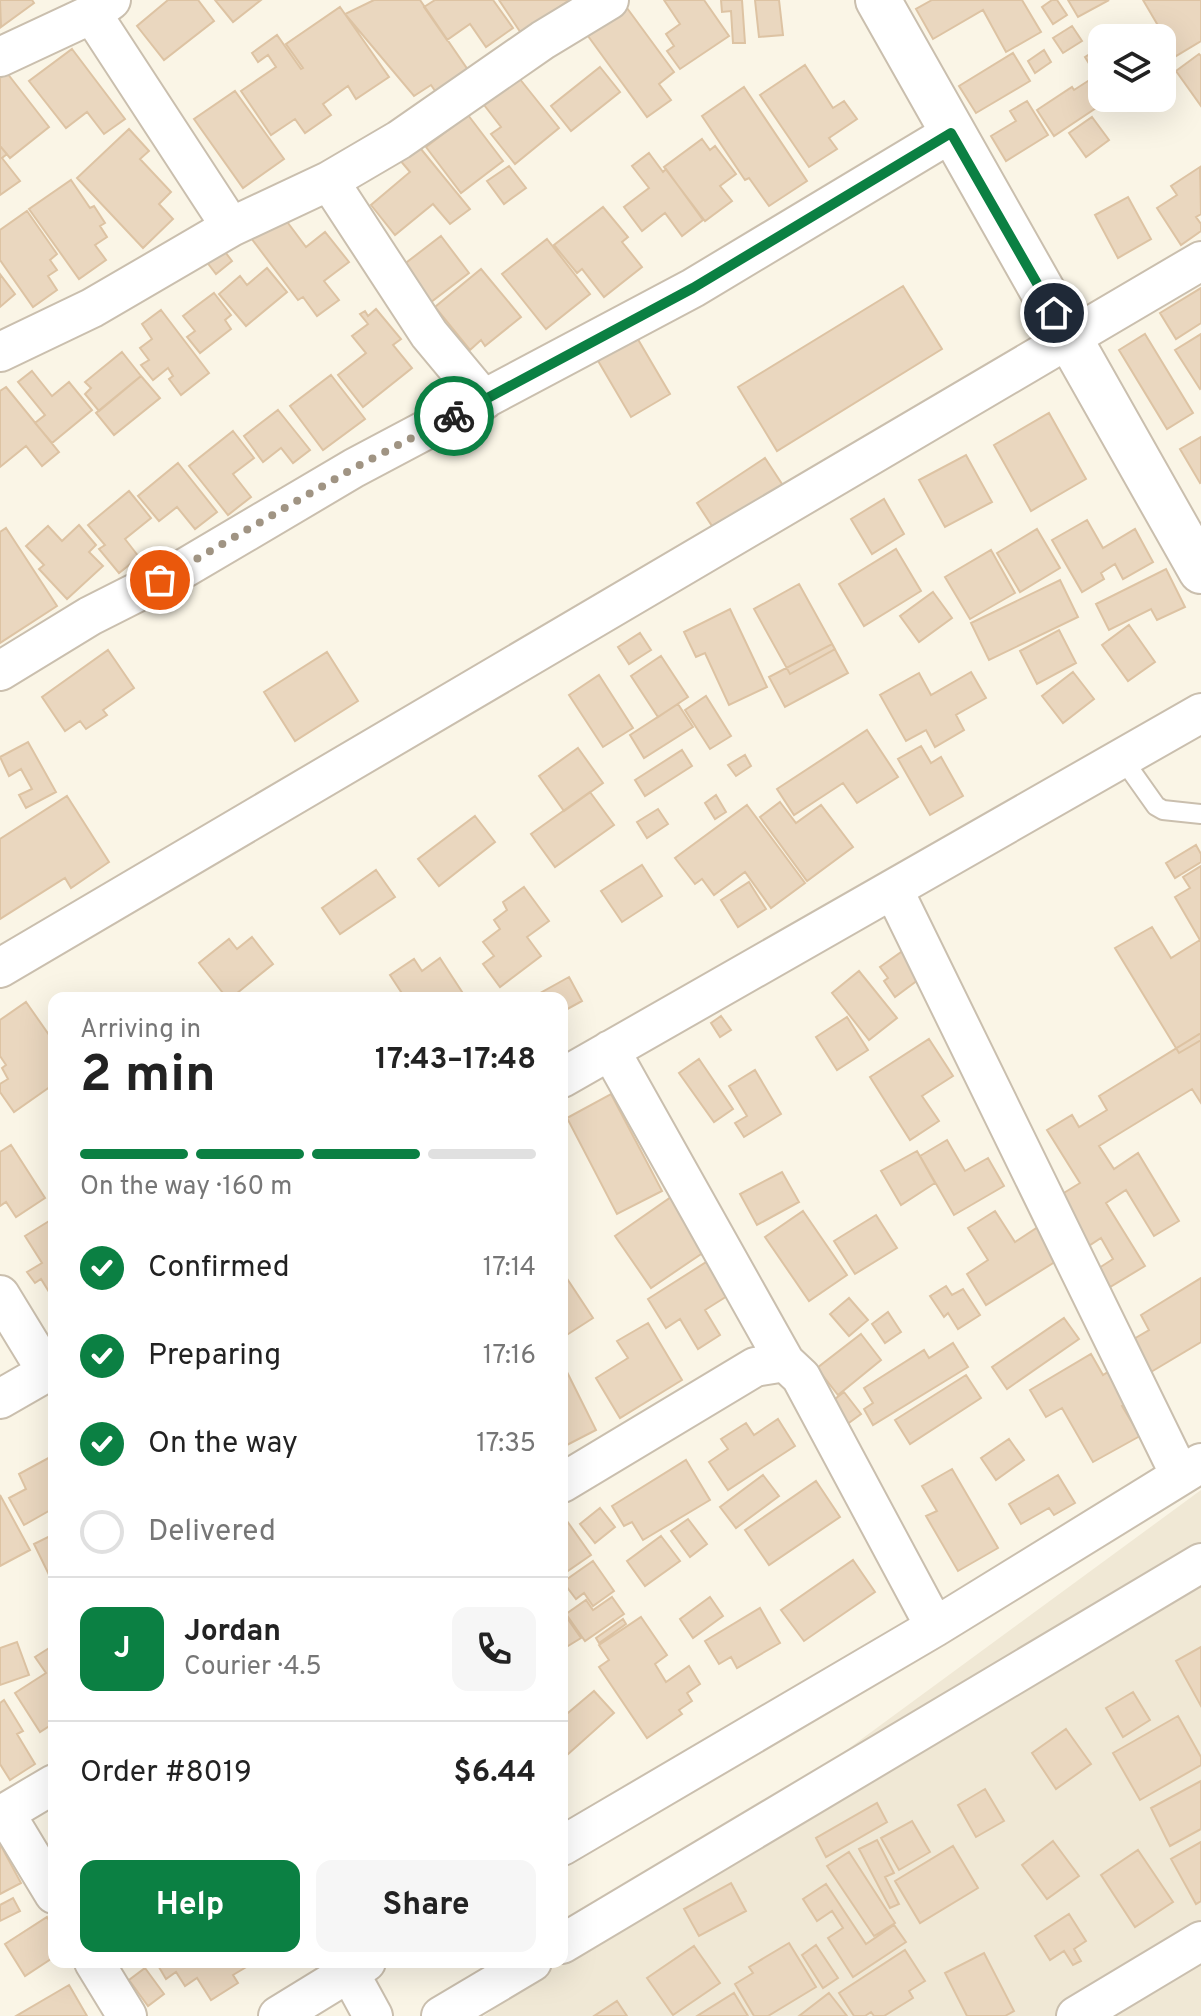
<!DOCTYPE html>
<meta charset="utf-8">
<style>
body{margin:0;font-family:Overpass,sans-serif;background:#f6f6f6;color:#222;height:100vh;display:flex;flex-direction:column;font-size:30px;white-space:nowrap}
*{box-sizing:border-box;margin:0}
p{font-size:26px;color:#767676}
.icon{flex:none;width:44px;height:44px;fill:none;stroke:currentColor;stroke-width:2;stroke-linecap:round;stroke-linejoin:round}
.map{position:relative;flex:1;overflow:hidden}
.sheet{position:absolute;left:48px;top:992px;width:520px;height:976px;display:flex;flex-direction:column;background:#fff;border-radius:16px;box-shadow:0 8px 32px #0002}
.sheet>*{flex:none}
.tools{position:absolute;left:1088px;top:24px;display:grid;gap:16px}
.tools a{display:grid;place-items:center;width:88px;height:88px;border-radius:16px;background:#fff;box-shadow:0 8px 32px #0002;font-size:40px}
.pin{position:absolute;display:grid;place-items:center;width:68px;height:68px;color:#fff;margin:-34px;border:4px solid #fff;border-radius:50%;box-shadow:0 2px 8px #0007}
.courier{position:absolute;display:grid;place-items:center;width:80px;height:80px;margin:-40px;border:6px solid #0b8043;border-radius:50%;background:#fff;color:#222;box-shadow:0 2px 10px #0007}
.head em{font-style:normal;font-weight:700}
.head div{display:flex;flex-direction:column-reverse}
.head{display:flex;align-items:center;justify-content:space-between;height:136px;padding:0 32px}
h1{font-size:52px;font-weight:700;line-height:60px}
.bar{display:grid;grid-template-columns:repeat(4,1fr);gap:12px 8px;align-content:center;height:96px;padding:0 32px}
.bar i{height:10px;border-radius:6px;background:#e0e0e0}
.bar .current{background:#0b8043}
.bar p{grid-column:span 4}
.line{display:flex;align-items:center;gap:20px;padding:0 32px;border-top:2px solid #e0e0e0}
.line div{flex:1}
.round{display:grid;place-items:center;flex:none;width:84px;height:84px;border-radius:16px;background:#f6f6f6}
ol{padding:0 32px;list-style:none}
li{display:flex;align-items:center;gap:24px;height:88px}
li p{margin-inline-start:auto}
li .icon{padding:8px;border-radius:50%;background:#0b8043;color:#fff;stroke-width:4}
li:last-child{color:#767676}
li i{width:44px;height:44px;border:4px solid #e0e0e0;border-radius:50%}
.button{display:flex;gap:16px;margin-top:auto;padding:16px 32px}
.button a{flex:1;height:92px;border-radius:16px;background:#0b8043;color:#fff;font-size:32px;font-weight:700;line-height:92px;text-align:center}
.button a+a{background:#f6f6f6;color:#222}
.map>svg:first-child{display:block}
</style>
<div class="map">
<svg width="1201" height="2016" viewBox="0 0 1201 2016">
<rect width="100%" height="100%" fill="#faf5e6"/>
<path fill="#f0e8d5" d="M1201,1490V2016H484L558,1962H562V1959Z"/>
<path fill="#ead7bf" stroke="#ddc3a3" stroke-width="2" d="M0,0H32L34,3L1,27Z
M168,0H198L214,21L164,60L137,26Z
M215,0H261L233,22Z
M374,0H420L468,70L440,98L431,85L414,96L345,14Z
M435,0H493L513,28L486,47L470,24L447,40L424,7Z
M499,0H568V1L521,33Z
M664,0H704L729,36L680,69L667,51L674,46L666,34L680,24Z
M721,0H742L745,43H733L731,11L722,12Z
M755,0H779L783,35L759,37Z
M932,0H1022L1041,32L1006,52L983,10L933,39L916,9Z
M1052,0H1057L1067,15L1053,24L1042,7Z
M1068,0H1109L1078,17Z
M1143,0H1201V41L1176,56Z
M340,7L389,77L356,99L348,86L323,104L331,115L305,133L295,119L271,135L241,91L276,67L268,55L258,62L252,53L277,35L301,69L303,68L286,44Z
M627,8L674,72L659,84L671,100L647,117L588,36Z
M1072,26L1082,41L1063,53L1053,38Z
M1102,46V64L1093,70L1085,57Z
M72,49L125,119L104,134L87,112L66,128L29,81Z
M1044,50L1051,62L1035,73L1028,61Z
M1013,53L1030,81L976,113L959,86Z
M1199,54L1201,56V106L1176,71Z
M805,65L833,108L844,101L857,119L829,138L837,149L809,167L760,95Z
M600,67L620,92L571,131L551,106Z
M1102,72V98H1111L1054,136L1037,110L1072,87L1074,90Z
M7,73L49,127L10,158L0,146V78Z
M515,73L559,128L515,164L491,134L501,127L481,101Z
M744,87L807,181L769,206L749,178L745,180L702,116Z
M235,91L284,159L243,188L194,119Z
M1027,101L1048,135L1006,161L991,136L1016,121L1010,111Z
M468,115L503,161L461,193L426,147Z
M1092,117L1109,140L1086,157L1069,133Z
M129,129L149,151L140,159L171,192L159,204L173,219L143,248L77,178Z
M412,138L470,209L450,224L433,204L395,235L371,205L410,172L394,153Z
M702,139L710,150L715,146L736,174L720,186L732,201L705,221L664,167Z
M0,146L7,154L2,158L20,181L0,195Z
M649,153L663,172L666,169L703,220L682,236L665,213L642,231L624,207L649,188L632,166Z
M509,166L526,188L504,204L487,181Z
M1200,167L1201,214L1196,217L1201,224V231L1181,245L1157,208L1177,195L1171,186Z
M71,180L90,208L94,206L105,223L100,226L107,237L95,245L106,260L79,279L29,209Z
M1128,197L1151,239L1118,258L1095,215Z
M603,207L628,237L622,242L642,267L604,297L582,269L577,273L554,245Z
M27,211L57,254L50,260L57,270L48,276L57,290L33,307L0,260V230Z
M282,215L306,247L325,232L349,262L324,281L339,300L317,316L303,297L298,300L251,238Z
M441,236L469,273L418,312L390,275Z
M547,239L590,294L546,329L502,274Z
M219,244L232,261L216,274L203,257Z
M267,268L287,292L246,326L219,294L240,276L247,285Z
M481,269L521,317L485,346L481,340L470,350L435,307Z
M0,274L15,294L0,307Z
M903,286L942,349L777,451L738,387Z
M1201,288V323L1176,339L1160,313Z
M214,293L231,315L225,320L231,329L200,353L187,337L195,331L183,316Z
M376,309L401,339L393,345L412,368L363,407L338,375L366,353L352,336L368,324L360,314L365,311L368,316Z
M161,310L209,373L181,395L169,379L173,376L168,368L153,380L141,365L149,360L140,348L152,339L142,324Z
M1145,334L1193,413L1167,429L1119,350Z
M1201,334V388L1200,389L1175,350Z
M636,336L670,394L631,417L597,359Z
M122,352L141,376L99,411L85,394L91,388L85,382Z
M32,371L52,396L69,382L92,410L52,443L35,423L45,415L18,382Z
M331,375L365,419L323,450L290,406Z
M141,376L160,398L114,435L96,413Z
M6,387L59,452L42,466L26,446L0,467V391Z
M278,410L310,450L293,463L281,448L263,462L244,436Z
M1049,413L1086,479L1031,511L994,445Z
M233,431L254,458L233,474L251,497L228,515L189,466Z
M1201,437V482L1200,483L1180,449Z
M966,455L992,502L945,527L919,480Z
M765,458L784,487L716,532L697,503Z
M178,463L217,512L195,529L177,507L159,521L138,496Z
M129,491L151,518L125,539L139,557L119,573L99,549L105,545L88,525Z
M884,499L904,534L872,554L851,519Z
M1087,520L1103,548L1135,529L1153,562L1123,579L1115,564L1101,573L1104,579L1082,592L1052,540Z
M79,525L96,545L89,552L103,566L67,599L39,569L44,565L26,546L48,526L62,541Z
M6,528L57,606L0,643V532Z
M1037,529L1060,568L1020,592L997,553Z
M896,549L921,591L864,626L839,584Z
M991,550L1015,593L970,619L945,577Z
M1166,569L1185,607L1157,620L1151,609L1109,630L1096,604Z
M1060,580L1078,617L989,660L971,623Z
M799,584L835,649L790,674L754,609Z
M933,592L952,618L919,642L900,616Z
M730,609L767,687L729,705L705,653L696,657L684,632Z
M1129,625L1155,662L1128,681L1102,645Z
M1059,630L1076,663L1037,684L1020,651Z
M640,633L651,650L629,664L618,647Z
M832,644L848,673L785,707L769,677Z
M108,650L134,688L103,710L107,715L86,729L80,721L65,731L42,697Z
M327,652L358,701L295,741L264,692Z
M661,656L688,697L658,717L631,676Z
M971,672L986,698L956,715L964,730L935,747L926,730L906,741L880,695L919,673L931,695Z
M1073,672L1094,699L1063,723L1042,696Z
M599,675L633,728L603,747L569,695Z
M706,696L731,736L710,749L685,710Z
M678,704L693,727L644,758L630,735Z
M867,730L898,777L857,803L843,783L794,815L777,789Z
M28,742L56,792L26,808L19,795L32,789L21,769L9,776L0,757Z
M921,746L931,763L941,757L963,796L930,815L898,759Z
M578,748L603,783L564,811L539,776Z
M682,750L692,766L645,796L635,780Z
M745,755L751,766L736,776L728,765Z
M590,792L614,825L555,867L531,834Z
M716,795L726,812L715,819L705,803Z
M67,796L109,862L71,888L65,878L0,919V839Z
M780,802L796,823L821,805L853,847L807,881L760,817Z
M747,805L805,883L771,908L745,872L714,895L702,879L695,884L675,858Z
M658,809L668,824L647,838L637,822Z
M475,816L495,842L439,886L418,859Z
M1196,845L1201,854V862L1175,878L1166,863Z
M642,865L662,896L622,922L601,891Z
M1201,866V1040L1179,1053L1115,948L1152,927L1171,958L1200,940L1175,897L1190,888L1183,877Z
M376,870L395,897L340,934L322,908Z
M749,882L766,909L738,927L721,900Z
M524,887L549,921L527,937L541,956L500,987L483,964L494,956L483,942L500,929L494,920L507,910L503,902Z
M252,937L273,964L231,998H227L199,963L229,939L237,949Z
M904,950L922,977L895,997L884,981L888,978L880,967Z
M440,958L466,998H405L390,975L414,959L422,971Z
M859,971L897,1018L869,1040L832,993Z
M569,977L582,1001L562,1012V998H536L535,996Z
M26,1002L54,1042V1084L14,1112L0,1092V1084L8,1079L2,1068L6,1065L0,1056V1020Z
M721,1016L731,1030L720,1037L711,1023Z
M847,1017L868,1050L837,1070L816,1037Z
M1201,1033V1103L1192,1089L1099,1146L1114,1169L1138,1153L1179,1221L1154,1236L1126,1190L1106,1203L1145,1266L1110,1287L1099,1268L1113,1259L1101,1238L1084,1249L1054,1199L1080,1183L1047,1130L1072,1115L1079,1127L1107,1110L1099,1096Z
M929,1039L953,1076L922,1096L939,1121L910,1140L870,1077Z
M699,1059L733,1109L714,1122L679,1073Z
M755,1070L781,1114L744,1137L735,1123L747,1116L729,1086Z
M611,1094L662,1191L617,1214L567,1118Z
M947,1140L965,1171L988,1158L1004,1186L954,1215L920,1156Z
M11,1145L45,1198L16,1217L6,1202L0,1206V1152Z
M917,1151L935,1183L901,1205L881,1171Z
M782,1172L799,1202L757,1225L740,1194Z
M674,1195L710,1248L651,1288L615,1236Z
M803,1211L847,1275L809,1301L765,1237Z
M995,1211L1015,1242L1038,1227L1058,1260L986,1305L967,1274L988,1260L968,1228Z
M876,1215L897,1248L855,1274L834,1241Z
M54,1218V1300L41,1279L35,1283L27,1272L42,1263L25,1236Z
M711,1259L732,1293L705,1310L720,1335L698,1349L680,1319L666,1328L648,1299Z
M562,1271L593,1318L562,1338Z
M1201,1278V1342L1151,1372L1132,1340L1149,1330L1141,1315Z
M946,1286L952,1295L963,1289L980,1315L958,1329L948,1313L944,1317L930,1296Z
M849,1298L868,1320L849,1336L830,1314Z
M888,1312L901,1332L885,1343L872,1324Z
M1064,1318L1079,1339L1007,1389L992,1367Z
M648,1323L682,1380L620,1418L596,1378L628,1358L617,1341Z
M861,1334L881,1360L838,1395L817,1368Z
M953,1343L968,1367L873,1425L864,1409L873,1403L864,1388L924,1350L929,1358Z
M1091,1354L1103,1375L1114,1368L1132,1401L1122,1406L1140,1436L1093,1462L1062,1408L1046,1417L1030,1390Z
M562,1362L596,1430L563,1447L562,1444Z
M966,1375L981,1398L910,1444L895,1420Z
M844,1392L861,1414L838,1431L821,1410Z
M778,1419L795,1446L728,1490L709,1462L728,1449L721,1439L746,1423L754,1435Z
M1009,1439L1024,1460L996,1480L981,1458Z
M54,1455V1508L24,1525L9,1498L26,1489L19,1474Z
M686,1460L710,1500L643,1540L632,1522L624,1526L612,1506Z
M952,1469L998,1548L958,1571L926,1516L937,1511L922,1486Z
M763,1475L779,1496L736,1528L720,1507Z
M1058,1475L1075,1503L1054,1515L1049,1508L1021,1524L1009,1504Z
M816,1481L840,1517L769,1565L745,1530Z
M0,1495L30,1550L0,1566Z
M600,1508L615,1527L595,1543L580,1524Z
M688,1519L707,1544L690,1557L671,1531Z
M567,1521L591,1555L562,1575V1524Z
M54,1534V1585L34,1544Z
M661,1536L680,1561L645,1586L627,1561Z
M853,1560L875,1592L804,1641L781,1610Z
M593,1561L614,1591L593,1606L584,1593L576,1599L563,1582Z
M612,1597L624,1614L585,1641L566,1614L586,1600L593,1610Z
M710,1597L723,1616L693,1638L680,1619Z
M760,1608L780,1643L737,1668L731,1657L719,1664L705,1641Z
M565,1615L581,1638L563,1649L562,1617Z
M641,1617L667,1655L655,1664L666,1682L689,1666L700,1684L687,1693L692,1701L679,1710L682,1714L647,1738L599,1667L609,1660L599,1645Z
M623,1619L626,1624L599,1643L596,1638Z
M17,1642L29,1675L0,1685V1648Z
M54,1645V1723L40,1732L15,1693L46,1673L35,1657Z
M1201,1647V1706L1176,1661Z
M594,1691L614,1713L567,1755L562,1749V1718Z
M1133,1692L1150,1720L1123,1737L1106,1708Z
M4,1700L23,1731L17,1734L35,1764L10,1780L0,1764V1703Z
M1178,1716L1201,1757V1765L1140,1800L1113,1753Z
M1066,1729L1091,1764L1056,1789L1032,1753Z
M1201,1781V1829L1170,1846L1151,1808Z
M985,1789L1004,1821L976,1837L958,1805Z
M877,1803L887,1822L826,1857L816,1838Z
M912,1821L930,1852L899,1870L881,1838Z
M877,1840L894,1873L885,1877L899,1904L890,1908L859,1849Z
M1053,1841L1079,1876L1047,1899L1022,1865Z
M1201,1842V1901L1196,1904L1171,1859Z
M0,1844L21,1883L0,1894Z
M953,1846L978,1888L920,1923L895,1881Z
M1138,1850L1173,1902L1135,1927L1101,1875Z
M849,1852L895,1923L874,1936L827,1866Z
M731,1883L746,1911L699,1936L684,1909Z
M826,1884L866,1944L894,1925L906,1942L853,1977L828,1938L843,1928L832,1911L817,1921L803,1899Z
M13,1898L20,1911L0,1921V1905Z
M1069,1914L1086,1941L1074,1949L1081,1961L1073,1965L1064,1951L1050,1960L1035,1936Z
M47,1917L54,1929V1957L25,1976L5,1944Z
M789,1943L816,1987L768,2016H754L735,1984L753,1973L749,1967Z
M816,1945L838,1978L823,1988L802,1955Z
M694,1946L720,1983L673,2015L647,1978Z
M905,1950L925,1981L909,1991L913,1998L884,2016H874L871,2012L865,2016H854L839,1993Z
M984,1953L1014,2011L1005,2016H967L945,1973Z
M156,1962H253V1963L233,1975L238,1983L211,2000L197,1978L185,1986L176,1972L166,1979Z
M145,1968L164,1994L148,2006L129,1980Z
M69,1985L87,2016H16Z
M734,1993L748,2016H697Z
M829,1993L847,2016H799Z
M617,2001L627,2016H594Z"/>
<g fill="none" stroke-linecap="round" stroke-linejoin="round">
<g stroke="#cabfae" stroke-width="22">
<path id="service" d="M1122,758L1156,806L1163,810L1201,814"/>
</g>
<g stroke="#cabfae" stroke-width="42">
<path id="minor" d="M92,14L231,227
M0,57L92,14L111,0
M329,181L429,334L484,400
M0,352L92,308L231,227L329,181L399,140L543,40L609,0
M0,671L90,616L183,569L354,468L693,288L951,133
M893,889L1180,1475
M0,968L1201,261
M610,1050L785,1362
M562,1078L1201,713
M0,1295L47,1372
M0,1399L54,1368
M562,1483L755,1367L785,1362L801,1377L935,1627
M5,1813L54,1894
M0,1816L54,1784
M562,1846L935,1627L1201,1463
M562,1944L1201,1563
M94,1962L127,2016
M349,1972L373,2016
M278,2016L366,1962
M441,2016L532,1962
M1076,2016L1201,1941"/>
</g>
<g stroke="#cabfae" stroke-width="48">
<path id="tertiary" d="M878,0L1201,571"/>
</g>
<use href="#service" stroke="#fff" stroke-width="18"/>
<use href="#minor" stroke="#fff" stroke-width="38"/>
<use href="#tertiary" stroke="#fff" stroke-width="44"/>
</g>
<g fill="none" stroke-linecap="round" stroke-linejoin="round">
<path stroke="#a09483" stroke-width="8" stroke-dasharray="0 14.4" d="M160,580L354,468L454,416"/>
<path stroke="#0b8043" stroke-width="10" d="M454,416L693,288L951,133L1054,313"/>
</g>
</svg>
<div class="tools">
<a><svg class="icon" aria-label="layers" viewBox="0 0 24 24"><path d="M12 4l9 5-9 5-9-5zM3 14l9 5 9-5"/></svg></a>
</div>
<div class="pin" style="left:160px;top:580px;background:#ea580c"><svg class="icon" aria-label="bag" viewBox="0 0 24 24"><path d="M5 8h14l-1 12H6zM9 8a3 3 0 0 1 6 0"/></svg></div>
<div class="pin" style="left:1054px;top:313px;background:#1f2937"><svg class="icon" aria-label="home" viewBox="0 0 24 24"><path d="M3 11l9-7 9 7M6 9v11h12V9"/></svg></div>
<div class="courier" style="left:454px;top:416px"><svg class="icon" aria-label="bike" viewBox="0 0 24 24"><circle cx="6" cy="16" r="4"/><circle cx="18" cy="16" r="4"/><path d="M6 16l4-8h5l3 8M10 8l3 8H6M13 5h3"/></svg></div>
<section class="sheet">
<div class="head"><div><h1>2 min</h1><p>Arriving in</p></div><em>17:43–17:48</em></div>
<div class="bar"><i class="current"></i><i class="current"></i><i class="current"></i><i></i><p>On the way · 160 m</p></div>
<ol>
<li><svg class="icon" aria-label="check" viewBox="0 0 24 24"><path d="M5 12l5 5 9-10"/></svg>Confirmed<p>17:14</p></li>
<li><svg class="icon" aria-label="check" viewBox="0 0 24 24"><path d="M5 12l5 5 9-10"/></svg>Preparing<p>17:16</p></li>
<li><svg class="icon" aria-label="check" viewBox="0 0 24 24"><path d="M5 12l5 5 9-10"/></svg>On the way<p>17:35</p></li>
<li><i></i>Delivered</li>
</ol>
<div class="line" style="height:144px"><b class="round" style="background:#0b8043;color:#fff">J</b><div><b>Jordan</b><p>Courier · 4.5</p></div><a class="round"><svg class="icon" aria-label="phone" viewBox="0 0 24 24"><path d="M5 4h4l2 5-3 2q2 4 5 5l2-3 5 2v4C11 20 4 13 5 4z"/></svg></a></div>
<div class="line" style="height:104px"><div>Order #8019</div><b>$6.44</b></div>
<div class="button"><a>Help</a><a>Share</a></div>
</section>
</div>
